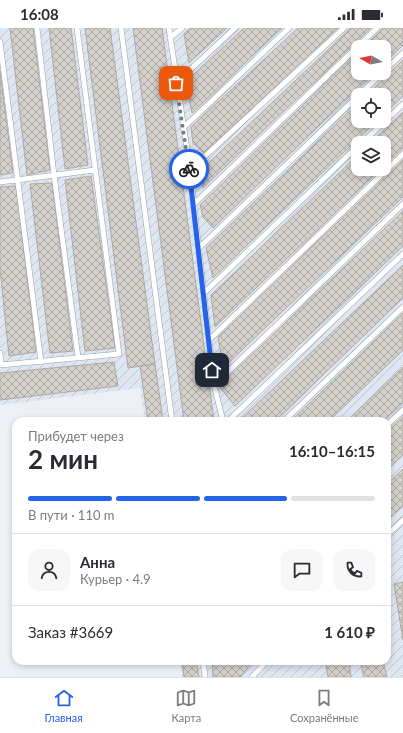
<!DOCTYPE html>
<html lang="ru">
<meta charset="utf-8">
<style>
body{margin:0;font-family:Lato,sans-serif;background:#f7f7f7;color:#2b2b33;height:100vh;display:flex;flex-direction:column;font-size:15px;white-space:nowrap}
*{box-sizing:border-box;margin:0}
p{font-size:13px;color:#7c7c81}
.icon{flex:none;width:22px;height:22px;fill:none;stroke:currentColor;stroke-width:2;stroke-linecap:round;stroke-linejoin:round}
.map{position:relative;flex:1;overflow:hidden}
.panel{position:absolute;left:12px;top:389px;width:379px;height:248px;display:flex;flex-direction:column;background:#fff;border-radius:12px;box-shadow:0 2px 6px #0003}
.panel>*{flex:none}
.needle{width:26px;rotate:279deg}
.buttons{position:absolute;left:351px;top:12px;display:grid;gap:8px}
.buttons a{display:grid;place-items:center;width:40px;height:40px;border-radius:8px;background:#fff;box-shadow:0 2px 6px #0003;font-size:20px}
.pin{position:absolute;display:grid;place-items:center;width:34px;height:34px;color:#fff;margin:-17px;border-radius:8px;box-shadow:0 2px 6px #0006}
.courier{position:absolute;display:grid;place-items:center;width:40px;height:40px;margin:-20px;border:3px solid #2563eb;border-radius:50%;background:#fff;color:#222;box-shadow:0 1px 5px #0007}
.summary em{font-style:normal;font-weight:700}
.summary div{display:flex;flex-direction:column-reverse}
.summary{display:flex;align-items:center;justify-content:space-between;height:68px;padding:0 16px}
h1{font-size:26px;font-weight:700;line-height:30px}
.bar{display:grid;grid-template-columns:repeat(4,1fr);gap:6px 4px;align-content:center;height:48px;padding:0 16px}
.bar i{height:5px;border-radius:3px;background:#e1e1e2}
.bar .on{background:#2563eb}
.bar p{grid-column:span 4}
.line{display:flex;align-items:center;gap:10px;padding:0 16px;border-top:1px solid #e1e1e2}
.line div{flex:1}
.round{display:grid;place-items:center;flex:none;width:42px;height:42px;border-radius:12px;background:#f7f7f7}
.status{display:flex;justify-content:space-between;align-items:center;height:28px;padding:0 20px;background:#fff;direction:ltr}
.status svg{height:11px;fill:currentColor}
.tab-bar{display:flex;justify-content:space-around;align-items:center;height:56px;border-top:1px solid #e1e1e2;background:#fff;font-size:11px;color:#7c7c81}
.tab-bar a{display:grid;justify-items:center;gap:2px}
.tab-bar .on{color:#2563eb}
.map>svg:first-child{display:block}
</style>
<div class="status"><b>16:08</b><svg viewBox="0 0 49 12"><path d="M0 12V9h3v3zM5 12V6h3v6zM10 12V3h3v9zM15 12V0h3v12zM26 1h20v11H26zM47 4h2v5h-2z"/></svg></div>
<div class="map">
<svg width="403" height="649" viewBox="0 0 403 649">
<defs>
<pattern id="industrial-furrows" width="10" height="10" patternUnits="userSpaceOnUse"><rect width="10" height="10" fill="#dde6f1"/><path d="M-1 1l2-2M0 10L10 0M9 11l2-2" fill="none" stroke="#bec6d0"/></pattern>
<pattern id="building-cross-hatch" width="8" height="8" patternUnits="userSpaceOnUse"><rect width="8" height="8" fill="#d4d0cb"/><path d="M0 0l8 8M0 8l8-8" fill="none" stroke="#adaaa6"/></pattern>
</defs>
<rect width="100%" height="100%" fill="#edf1f6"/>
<path fill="url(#industrial-furrows)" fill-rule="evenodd" d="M0,0H403V649H182L180,633H387V393H145L140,360L0,377ZM358,19H384V45H358ZM358,67H384V93H358ZM358,115H384V141H358Z"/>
<path fill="url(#building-cross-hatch)" stroke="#adaaa5" d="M10,0H33L50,142L27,147Z
M49,0H71L88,137L65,141Z
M85,0H110L155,336L128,340Z
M133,0H162L214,393H184Z
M190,0H227L189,35L184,6Z
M244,0H282L192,85L186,54Z
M298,0H338L204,125L193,115L191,99Z
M351,0H371L203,160L200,143Z
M383,0H403V17L384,35V19H364Z
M358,24V45H374L213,200L203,189L200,177Z
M403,32V68L384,86V67H367Z
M0,43L13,145L0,147Z
M358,75V93H376L213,250L206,220Z
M403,84V120L384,138V115H370Z
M358,127V141H381L215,299L211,267Z
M403,132V169L223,340L218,309Z
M91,148L115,320L85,323L65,152Z
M52,155L73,323L50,325L30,156Z
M16,158L36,324L9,328L0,240V159Z
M403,183V218L235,378L219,358Z
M403,237V270L275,393H239Z
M403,285V322L329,393H291Z
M114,334L118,358L0,372V345Z
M155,336L163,393H148L140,338Z
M403,339V375L384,393H347Z
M403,389V427L387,442V404Z
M403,441V478L387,493V456Z
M403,554V612L394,556Z
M182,633H196L199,649H184Z
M212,633H254L240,649H213Z
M325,633H349L351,649H328Z
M360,633H383L387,649H364Z"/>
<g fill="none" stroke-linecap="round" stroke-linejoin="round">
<g stroke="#9ea1a6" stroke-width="6">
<path id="service" d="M37,0L54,147L78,329
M121,0L172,393
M169,0L190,142L344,0
M170,10L182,0
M0,14L41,334
M384,43L403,25
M176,55L235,0
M359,67L382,45
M183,100L289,0
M362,115L403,76
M190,142L214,357L223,393
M0,154L95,142
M194,176L377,0
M199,220L358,68
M204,265L358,118
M209,312L403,126
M0,325L1,336
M0,337L119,326L77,0
M214,357L403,176
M228,393L403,226
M284,393L403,279
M387,397L403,382
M387,507L403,492
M203,633L205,649
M252,649L267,633"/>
</g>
<use href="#service" stroke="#fff" stroke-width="5"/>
</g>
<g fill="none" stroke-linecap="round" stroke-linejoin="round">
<path stroke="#797b7e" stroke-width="4" stroke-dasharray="0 7.2" d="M176,55L189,141"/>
<path stroke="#2563eb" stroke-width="5" d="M189,141L212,342"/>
</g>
</svg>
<div class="buttons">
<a><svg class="needle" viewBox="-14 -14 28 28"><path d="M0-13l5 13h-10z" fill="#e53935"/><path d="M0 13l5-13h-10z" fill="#7c7c81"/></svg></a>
<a><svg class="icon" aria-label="locate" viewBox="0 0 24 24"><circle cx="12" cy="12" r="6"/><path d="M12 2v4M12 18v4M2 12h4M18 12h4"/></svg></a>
<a><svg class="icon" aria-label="layers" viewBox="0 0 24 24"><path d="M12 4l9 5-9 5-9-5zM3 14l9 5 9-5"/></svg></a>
</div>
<div class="pin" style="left:176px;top:55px;background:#ea580c"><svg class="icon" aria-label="bag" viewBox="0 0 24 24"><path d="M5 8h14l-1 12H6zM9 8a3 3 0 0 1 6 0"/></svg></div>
<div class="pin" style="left:212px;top:342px;background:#1f2937"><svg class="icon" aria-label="home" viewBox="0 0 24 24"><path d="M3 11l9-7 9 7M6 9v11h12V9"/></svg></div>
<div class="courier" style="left:189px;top:141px"><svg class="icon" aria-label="bike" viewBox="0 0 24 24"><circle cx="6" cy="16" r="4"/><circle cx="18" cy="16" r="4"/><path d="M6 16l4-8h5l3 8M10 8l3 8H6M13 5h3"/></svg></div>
<section class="panel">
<div class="summary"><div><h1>2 мин</h1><p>Прибудет через</p></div><em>16:10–16:15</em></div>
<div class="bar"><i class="on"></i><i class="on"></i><i class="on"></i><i></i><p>В пути · 110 m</p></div>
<div class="line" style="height:72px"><a class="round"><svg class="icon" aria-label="person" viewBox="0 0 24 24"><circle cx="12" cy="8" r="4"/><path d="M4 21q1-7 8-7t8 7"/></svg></a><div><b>Анна</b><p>Курьер · 4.9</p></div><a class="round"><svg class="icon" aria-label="chat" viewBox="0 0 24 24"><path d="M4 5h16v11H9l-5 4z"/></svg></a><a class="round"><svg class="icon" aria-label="phone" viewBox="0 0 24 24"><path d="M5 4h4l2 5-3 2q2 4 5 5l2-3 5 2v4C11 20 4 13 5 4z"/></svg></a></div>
<div class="line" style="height:52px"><div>Заказ #3669</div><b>1 610 ₽</b></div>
</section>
</div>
<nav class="tab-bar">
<a class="on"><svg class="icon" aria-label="home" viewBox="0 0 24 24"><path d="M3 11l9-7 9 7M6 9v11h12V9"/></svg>Главная</a>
<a><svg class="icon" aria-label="map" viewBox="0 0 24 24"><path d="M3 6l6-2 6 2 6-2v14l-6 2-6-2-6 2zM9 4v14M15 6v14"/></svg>Карта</a>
<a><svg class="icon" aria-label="saved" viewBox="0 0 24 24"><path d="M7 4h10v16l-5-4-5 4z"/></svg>Сохранённые</a>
</nav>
